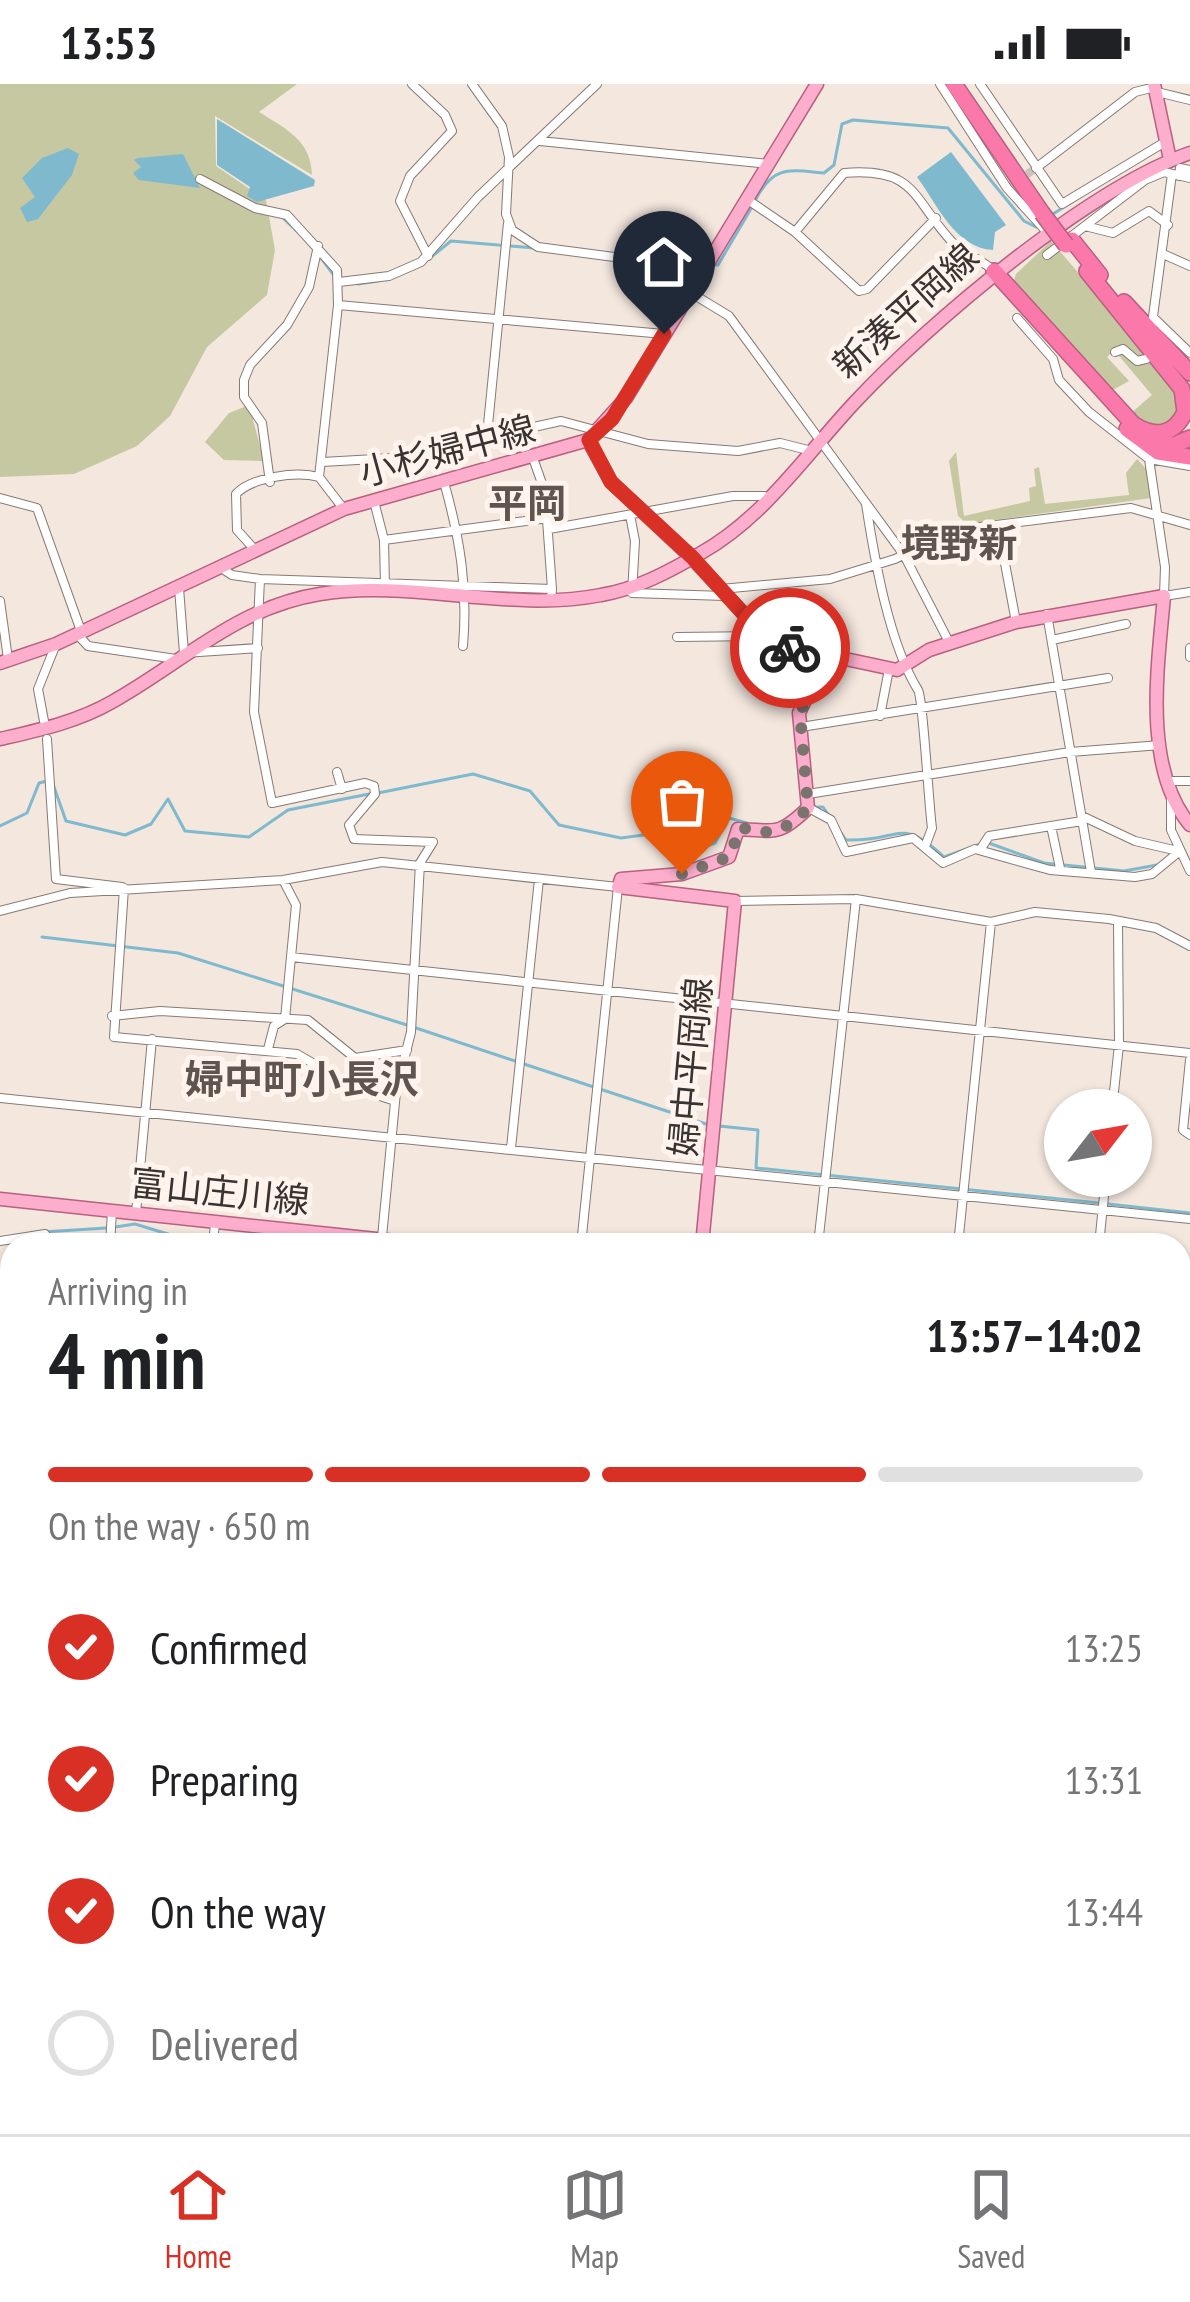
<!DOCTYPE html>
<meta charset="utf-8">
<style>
body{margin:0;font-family:"PT Sans Narrow","Noto Sans JP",sans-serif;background:#f2f2f2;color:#202124;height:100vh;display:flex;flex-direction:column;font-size:45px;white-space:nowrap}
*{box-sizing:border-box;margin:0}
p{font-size:39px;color:#757577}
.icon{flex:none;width:66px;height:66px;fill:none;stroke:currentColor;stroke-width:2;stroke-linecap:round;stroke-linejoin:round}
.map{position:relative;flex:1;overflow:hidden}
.panel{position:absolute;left:0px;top:1149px;width:1191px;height:903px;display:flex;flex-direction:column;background:#fff;border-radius:36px 36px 0 0;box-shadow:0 3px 9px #0004}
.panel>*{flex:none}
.needle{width:78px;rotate:59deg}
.controls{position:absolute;left:1044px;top:1005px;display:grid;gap:24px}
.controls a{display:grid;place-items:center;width:108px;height:108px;border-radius:50%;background:#fff;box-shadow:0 3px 9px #0004;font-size:60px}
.pin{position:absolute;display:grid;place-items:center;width:102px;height:102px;color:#fff;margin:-123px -51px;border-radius:50% 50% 50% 0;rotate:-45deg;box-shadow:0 0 12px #0007}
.pin .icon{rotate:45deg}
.courier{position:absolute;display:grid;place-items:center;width:120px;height:120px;margin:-60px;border:9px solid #d93025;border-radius:50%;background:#fff;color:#222;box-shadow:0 3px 15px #0007}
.overview em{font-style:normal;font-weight:800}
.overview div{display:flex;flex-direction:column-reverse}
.overview{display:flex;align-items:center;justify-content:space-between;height:204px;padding:0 48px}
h1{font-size:78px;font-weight:800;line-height:90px}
.bar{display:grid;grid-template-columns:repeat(4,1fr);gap:18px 12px;align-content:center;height:144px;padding:0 48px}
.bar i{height:15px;border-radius:9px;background:#e0e0e0}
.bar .selected{background:#d93025}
.bar p{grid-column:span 4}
ol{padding:0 48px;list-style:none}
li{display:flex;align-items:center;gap:36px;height:132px}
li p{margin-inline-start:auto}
li .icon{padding:12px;border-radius:50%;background:#d93025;color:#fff;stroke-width:4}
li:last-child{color:#757577}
li i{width:66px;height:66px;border:6px solid #e0e0e0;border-radius:50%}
.status{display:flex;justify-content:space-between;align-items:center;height:84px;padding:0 60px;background:#fff;direction:ltr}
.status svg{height:33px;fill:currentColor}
.menu{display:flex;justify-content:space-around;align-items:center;height:168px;border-top:3px solid #e0e0e0;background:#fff;font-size:33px;color:#757577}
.menu a{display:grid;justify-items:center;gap:6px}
.menu .selected{color:#d93025}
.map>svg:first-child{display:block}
</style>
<div class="status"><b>13:53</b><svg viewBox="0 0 49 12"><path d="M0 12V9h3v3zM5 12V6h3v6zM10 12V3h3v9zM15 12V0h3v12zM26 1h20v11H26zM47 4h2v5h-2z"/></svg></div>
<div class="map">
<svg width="1190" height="2050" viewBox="0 0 1190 2050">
<rect width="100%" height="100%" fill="#f3e7de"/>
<path fill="#c5c8a0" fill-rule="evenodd" d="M0,0H297L259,28C286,45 311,56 312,91L215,32L216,82L266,116L275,166L267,211L207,263L170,332L137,362L74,390L0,393Z
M1051,157L1174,300L1182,322L1171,342L1153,346L1132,334L1013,199L1016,190ZM1114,266L1152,311L1130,330L1113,306L1129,297L1107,273Z
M249,321L264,377L224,376L205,358L229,329Z
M956,368L964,432L1030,417L1029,404L1036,402L1034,385L1039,383L1045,420L1129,411L1126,389L1137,375L1147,386L1151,414L967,440L958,432L949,377Z"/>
<path fill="#7fb9cd" d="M217,35L315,96L314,102L257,118L247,112L250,103L217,81Z
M68,64L79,70L72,91L38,135L27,138L20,124L35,113L22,94L42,74Z
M951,68L1006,141L995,148L993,166C955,164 937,120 917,93Z
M183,70L200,104L139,96L133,89L141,83L134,76L138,74Z"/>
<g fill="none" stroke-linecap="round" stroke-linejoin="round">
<path stroke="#7fb9cd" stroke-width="3" d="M756,115C774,81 789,86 824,89L834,81L842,40L853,36L948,44L1024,137L1036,143
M1053,130L1075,116
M284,135L299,149
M321,174L333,190
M430,174L451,157L534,164
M639,174L701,180
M710,181H718L752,123
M358,200L378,197
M54,703L66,737L125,751L151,740L168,715L185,747L249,753L288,726L369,710
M378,709L473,690L530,707L559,741L621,754L673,747L707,762L715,759L729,734L747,739
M814,723H823L846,756C901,758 899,731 944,773L986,758L1044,779L1124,787L1157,781
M0,742L27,729L39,699L47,697
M42,853L178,869L407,941
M416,944L515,977
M524,980L709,1041
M719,1042L758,1046L756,1084L1099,1119
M1108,1120L1190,1129
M115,1143L135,1140L181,1154
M43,1148L106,1144
M1179,2029L1190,2025
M0,2044L12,2036"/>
<path stroke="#7fb9cd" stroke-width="8" d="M1179,1387L1190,1390
M0,1908L12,1899
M0,2034L12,2026
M241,2050L254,2040"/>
<path stroke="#cec3bb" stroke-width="8" stroke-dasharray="8 4" stroke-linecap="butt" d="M1007,104L1036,84"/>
<g stroke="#867a73" stroke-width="10">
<path id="minor" d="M412,0L445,31L452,47L410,92L400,117L428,172
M472,0L502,42L509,73L506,130L512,146L538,163L637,176L729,232L904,471L949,558
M940,0L1007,104L1045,146
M980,0L1062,120L1165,58
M1157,8L1190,16
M540,57L768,80
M1036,84L1135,8L1155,3
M1179,92L1180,84L1190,86
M200,95L255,124L287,131L337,186L338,221L319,393
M748,116L795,148L859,207L867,205L936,134
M1085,142L1113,149L1149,127L1168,141
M795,148L844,89C918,83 912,116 954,160C965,172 982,175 994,187
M1163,170L1190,182
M1047,171L1145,96L1164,88L1190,94
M339,198L389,192L421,178L478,113L597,0
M338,221L664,250
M1153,233L1190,269
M1017,234L1053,275L1059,296L1089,328L1149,375L1190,382
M1152,240L1172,90
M1115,268L1123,265L1137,277L1146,275
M487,351L508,139
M533,374L545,408L552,505
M1149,375L1165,483L1164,512L1190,508
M322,378L393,374L561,337L648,360L738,367L780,359L808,366
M270,398L262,339L244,313V296L250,281L287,241L309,203L318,162
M444,398C460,455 468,503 463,562
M0,414L37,424L81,547
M374,417L384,456L548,434
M866,420C875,478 889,559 918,606C923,614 929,724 932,744L926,760
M630,431L635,457L632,509L725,512
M998,442L1016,538
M549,445L733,412H764
M384,456L385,503
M256,467L237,446L236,410C252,393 296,387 319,393L343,424
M221,484L232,491L260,495L552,505L551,515
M260,495L254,628L272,719L365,699L374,702L375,710L349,741L354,755L433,758L420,779L411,948L396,1008L382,1153
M179,504L184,569L258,564
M721,505L830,495L895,475L956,446L1131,424L1190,441
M0,517L8,575
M1047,530L1091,788
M77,550L88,562L176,575
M677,553L763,552
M1052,556L1126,540
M1190,564V573
M880,632L889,585
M44,637L38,605L56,560
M801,643L1108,594
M47,655L56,795L122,803
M337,688L342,705
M1168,697H1190
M808,710L1070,668L1161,661
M1171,716V746L1190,787
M809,724L831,736L846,768L913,754L943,779L975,765L1050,786L1135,793L1152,790L1180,767
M1082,732L1135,757L1178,767
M1051,742L1060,784
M980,766L989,752L1082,737
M124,804L114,953L297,970L356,1004L395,1017
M735,817L856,815L991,838L1035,828L1109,835L1156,844L1190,862
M0,827L70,809L283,796L382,778L618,803L581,1161
M291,873L1190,969
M112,932L160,927L308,936L355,974L407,966
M268,965L274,942L285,935L296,821L283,796
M1190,976L1183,1046L1190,1051
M0,1014L1190,1135
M1112,1026L1119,961L1118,838
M511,1064L539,795
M136,1129L152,955
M0,1157L45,1150L52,1161
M110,1161L112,1127
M158,1161L178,1160
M177,1161L182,1157L195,1161
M213,1161L215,1139
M818,1161L856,815
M958,1161L991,838
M1099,1161L1106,1092
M0,1255L12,1251
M0,1273L12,1286
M1179,1277L1190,1279
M0,1338L12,1328
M1179,1458L1190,1459
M1179,1599L1190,1510
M1179,1672L1190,1674
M0,1726L12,1732
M0,1777L12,1763
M1179,1817L1190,1818
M0,1852L12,1845
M1179,1900L1190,1901
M0,1997L3,1995
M0,2026L12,2018
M698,2040L699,2050
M720,2040L721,2050
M837,2040L839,2050
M924,2040L925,2050
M393,2044L400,2040
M872,2050H874"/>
</g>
<g stroke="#b76080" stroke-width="15">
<path id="major" d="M1154,0L1169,71
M588,356L611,398L691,473L771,559L897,586L929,566L1016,538L1164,512C1158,582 1142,683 1190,741
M0,579L56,560L344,425L588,356L626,314L817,0
M0,655C39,646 77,638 112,618C182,579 237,523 320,510C412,495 509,529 601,511C637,505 670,487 701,469C765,433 807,369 856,317C931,237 1088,105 1190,69
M619,802L621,795L682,790L729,773L738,745C774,746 777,754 808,724L799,629L813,599L815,567
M618,803L735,817L702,1161
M0,1115L433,1161
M1179,1402L1190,1405
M1179,1994L1190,1995
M598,2040L601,2050
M728,2050L793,2040"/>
</g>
<g stroke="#b76080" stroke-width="18">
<path id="highway" d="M954,0L1042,129
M1072,156L1100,191
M994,187L1133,340C1154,354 1174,352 1185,328L1182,305L1087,187
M1124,218L1190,289
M1127,345L1158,368L1190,373
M1154,359L1174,361L1190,354
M0,1492L12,1513
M374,2040L380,2050"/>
</g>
<use href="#minor" stroke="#fff" stroke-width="8"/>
<use href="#major" stroke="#fdaecc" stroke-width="12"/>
<use href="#highway" stroke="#fb78aa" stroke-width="15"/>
<g stroke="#b76080" stroke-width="18" stroke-linecap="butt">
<path id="highway-bridge" d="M1042,129L1066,161"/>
</g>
<use href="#highway-bridge" stroke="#fb78aa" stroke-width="15"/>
</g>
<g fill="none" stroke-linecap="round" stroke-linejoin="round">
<path stroke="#7a736e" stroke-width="12" stroke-dasharray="0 21.6" d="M682,790L729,773L741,743C771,754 786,746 808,724L800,629L813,599L815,567L790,564"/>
<path stroke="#d93025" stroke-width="15" d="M664,250L612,335L589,356L611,398L692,473L770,559L790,564"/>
</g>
<g text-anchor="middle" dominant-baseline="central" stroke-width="10" stroke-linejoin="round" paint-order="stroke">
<g font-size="36" fill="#393431" stroke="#fff4ed">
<text transform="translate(905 226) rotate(-42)">新湊平岡線</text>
<text transform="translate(447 366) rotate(-15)">小杉婦中線</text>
<text transform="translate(690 983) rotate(-85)">婦中平岡線</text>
<text transform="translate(220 1107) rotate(6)">富山庄川線</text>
</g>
<g font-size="39" font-weight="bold" fill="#60554e" stroke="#fff4ed">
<text x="527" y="418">平岡</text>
<text x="959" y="458">境野新</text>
<text x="302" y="994">婦中町小長沢</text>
</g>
</g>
</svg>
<div class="controls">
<a><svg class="needle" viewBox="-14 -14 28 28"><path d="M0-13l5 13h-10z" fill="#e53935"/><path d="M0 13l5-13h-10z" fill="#757577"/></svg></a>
</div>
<div class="pin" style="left:682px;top:790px;background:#ea580c"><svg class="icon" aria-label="bag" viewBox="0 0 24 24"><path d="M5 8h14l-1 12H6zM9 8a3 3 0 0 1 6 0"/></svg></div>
<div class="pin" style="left:664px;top:250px;background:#1f2937"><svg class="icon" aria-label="home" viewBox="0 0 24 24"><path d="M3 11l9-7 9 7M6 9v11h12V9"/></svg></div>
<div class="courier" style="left:790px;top:564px"><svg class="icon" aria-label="bike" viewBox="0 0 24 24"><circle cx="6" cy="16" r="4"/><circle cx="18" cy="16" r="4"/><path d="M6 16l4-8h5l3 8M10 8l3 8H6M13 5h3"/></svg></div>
<section class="panel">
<div class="overview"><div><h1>4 min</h1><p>Arriving in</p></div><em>13:57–14:02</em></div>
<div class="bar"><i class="selected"></i><i class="selected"></i><i class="selected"></i><i></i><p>On the way · 650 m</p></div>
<ol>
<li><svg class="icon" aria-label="check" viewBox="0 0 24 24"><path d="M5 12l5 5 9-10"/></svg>Confirmed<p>13:25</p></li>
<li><svg class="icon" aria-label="check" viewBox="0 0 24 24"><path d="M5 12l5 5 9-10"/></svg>Preparing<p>13:31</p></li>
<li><svg class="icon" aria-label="check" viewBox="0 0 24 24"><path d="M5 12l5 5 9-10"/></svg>On the way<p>13:44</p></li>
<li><i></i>Delivered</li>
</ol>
</section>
</div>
<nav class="menu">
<a class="selected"><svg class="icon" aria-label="home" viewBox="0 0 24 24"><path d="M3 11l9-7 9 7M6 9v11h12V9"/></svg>Home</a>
<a><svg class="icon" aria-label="map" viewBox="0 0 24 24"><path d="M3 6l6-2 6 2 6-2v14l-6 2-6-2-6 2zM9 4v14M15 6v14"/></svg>Map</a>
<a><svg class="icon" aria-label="saved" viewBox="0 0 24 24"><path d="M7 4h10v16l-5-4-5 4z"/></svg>Saved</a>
</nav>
